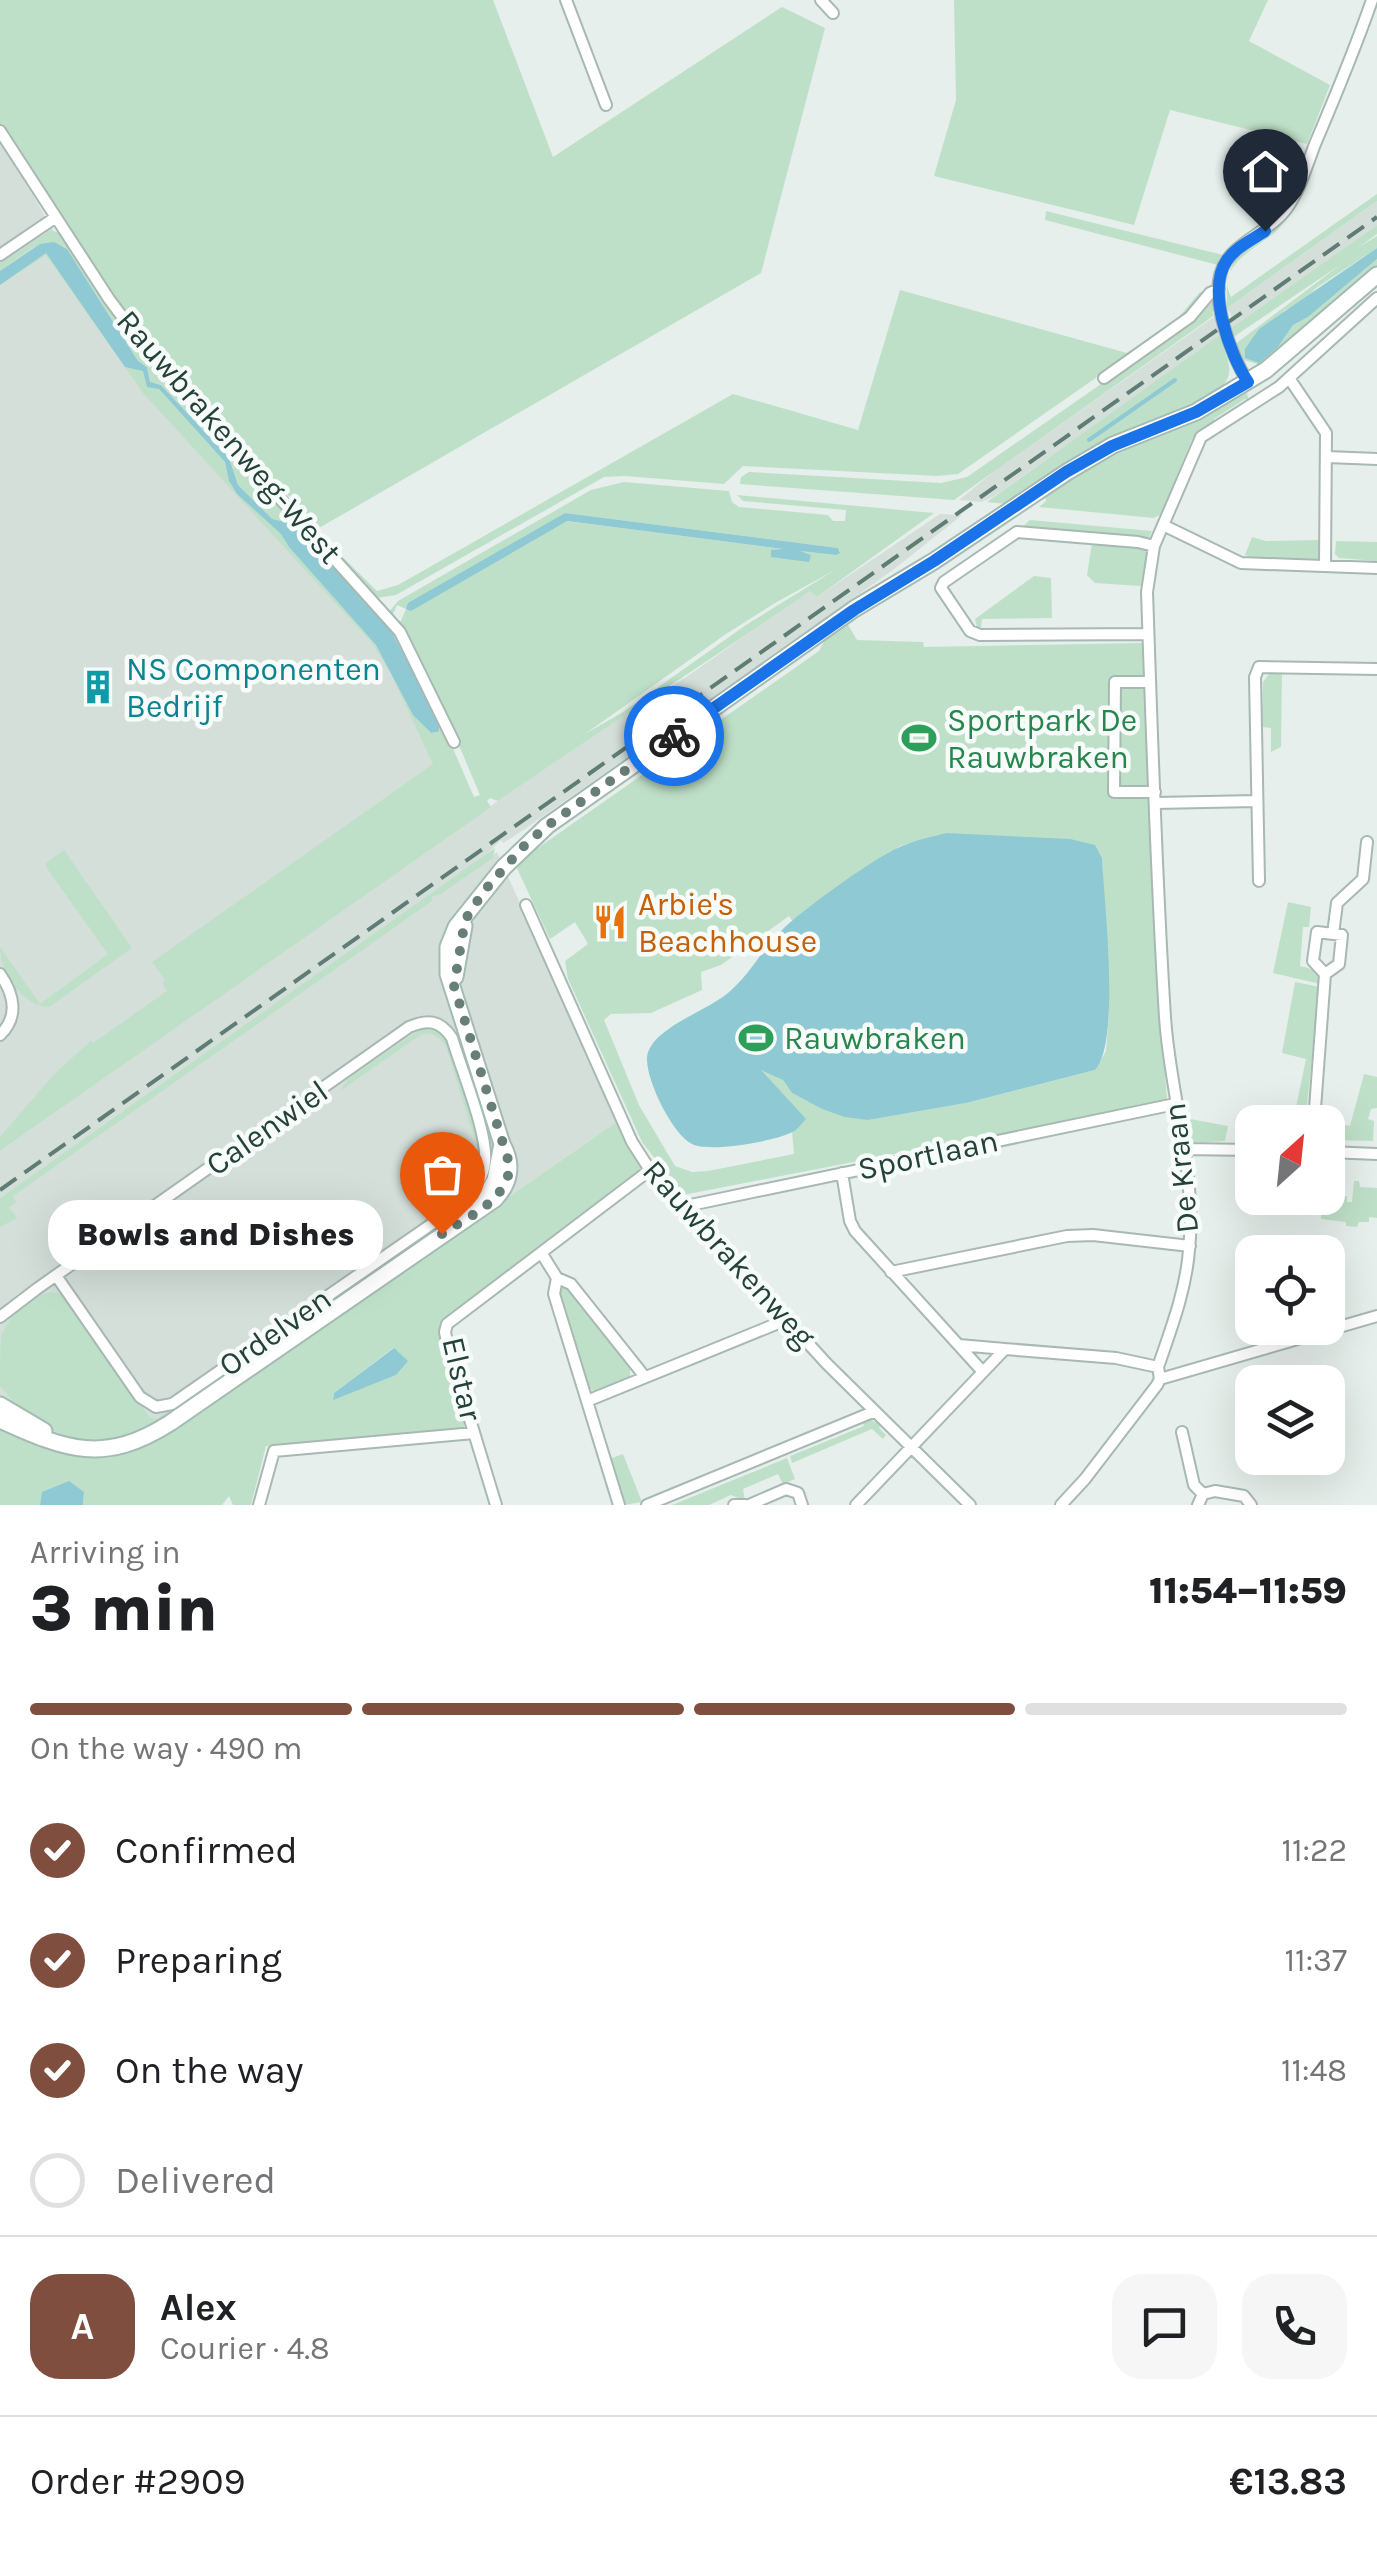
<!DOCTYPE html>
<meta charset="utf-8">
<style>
body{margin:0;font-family:Karla,sans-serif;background:#f6f6f6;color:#202124;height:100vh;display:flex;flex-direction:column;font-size:38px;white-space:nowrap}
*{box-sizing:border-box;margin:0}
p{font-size:32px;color:#757577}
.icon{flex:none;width:55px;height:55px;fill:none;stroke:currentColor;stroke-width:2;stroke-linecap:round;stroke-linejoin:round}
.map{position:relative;height:1505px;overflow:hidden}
.sheet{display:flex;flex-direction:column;background:#fff;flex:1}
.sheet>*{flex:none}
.needle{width:65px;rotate:27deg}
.controls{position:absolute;left:1235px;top:1105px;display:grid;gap:20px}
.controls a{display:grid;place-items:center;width:110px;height:110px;border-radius:20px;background:#fff;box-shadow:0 10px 40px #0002;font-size:50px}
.pin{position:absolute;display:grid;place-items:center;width:85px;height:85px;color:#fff;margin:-102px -42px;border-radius:50% 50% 50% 0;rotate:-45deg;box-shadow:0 0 10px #0007}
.pin .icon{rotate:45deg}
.courier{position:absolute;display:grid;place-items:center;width:100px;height:100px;margin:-50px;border:8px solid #1a73e8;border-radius:50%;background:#fff;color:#222;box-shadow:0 2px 12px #0007}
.bubble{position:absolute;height:70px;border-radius:30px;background:#fff;box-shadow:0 10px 40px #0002;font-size:32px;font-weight:800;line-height:70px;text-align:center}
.summary em{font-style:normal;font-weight:800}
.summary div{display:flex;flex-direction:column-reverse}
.summary{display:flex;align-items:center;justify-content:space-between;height:170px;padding:0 30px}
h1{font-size:65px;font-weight:800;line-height:75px}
.bar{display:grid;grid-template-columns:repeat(4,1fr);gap:15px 10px;align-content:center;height:120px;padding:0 30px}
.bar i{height:12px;border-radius:8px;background:#e0e0e0}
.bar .active{background:#7f4e3f}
.bar p{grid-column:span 4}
.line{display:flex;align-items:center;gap:25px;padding:0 30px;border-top:2px solid #e0e0e0}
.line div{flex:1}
.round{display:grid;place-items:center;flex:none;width:105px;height:105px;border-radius:30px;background:#f6f6f6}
ol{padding:0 30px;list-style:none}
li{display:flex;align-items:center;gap:30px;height:110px}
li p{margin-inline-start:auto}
li .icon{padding:10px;border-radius:50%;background:#7f4e3f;color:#fff;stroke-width:4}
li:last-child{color:#757577}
li i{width:55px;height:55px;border:5px solid #e0e0e0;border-radius:50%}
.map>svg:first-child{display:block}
</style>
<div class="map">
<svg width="1377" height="1505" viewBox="0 0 1377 1505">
<rect width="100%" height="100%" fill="#e6efeb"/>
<path fill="#d4dfda" d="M0,139L98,306L148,374L374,626L462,811L0,1142Z
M1377,201V225L1231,329V314L1227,308Z
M1218,314L1221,335L1205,348L993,497L981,502L959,500L996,470Z
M940,514L962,515L893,570L758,666L519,833L503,843L501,840L485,856L0,1198V1151L603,727L685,678L810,590L817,597Z
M497,852L618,1121L168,1433L136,1449L102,1457L77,1455L8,1428L0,1430V1202Z"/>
<path fill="#bfe0c8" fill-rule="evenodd" d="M0,0H493L553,157L782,7L825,28L761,273L319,528L282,489L307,522L377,591L398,585L733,394L858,430L900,290L1127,353L1178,318L1200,292L1203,294L1183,317L958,474L937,476L743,466L724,484L625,476L604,477L396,595L376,598L151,353L0,125Z
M954,0H1268L1249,41L1330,85L1307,144L1170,110L1134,225L934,176L956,100Z
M1311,167C1312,185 1291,218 1275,232C1256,249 1215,266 1231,297L1377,194V201L1227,308C1224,238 1254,261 1286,216C1296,201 1303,183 1311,167Z
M1046,211L1223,255L1218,265L1045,220Z
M1377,225V234L1359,247L1377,236V248L1316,288L1300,304L1284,311L1259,362L1278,347L1293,325L1308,317L1377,259V266L1261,365L1244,360L1234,345L1340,265L1232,338L1230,329Z
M51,230L62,234L142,352L394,628L442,723L474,797L480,795C455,737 433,678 399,625L406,609L397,605L392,616L389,612L398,601L591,490L624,482L729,491L732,502L739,507L828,515L833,521H845L846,510L743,501L737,495L934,513L817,597L810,591C707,663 601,729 498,801L490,798L487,801L491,807L0,1151V1137L56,1072L91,1041L93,1043L167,991L162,983L165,980L152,962L433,764L390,672L371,642L143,393L46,255L0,285L46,253L134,368L143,371L147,386L159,389L225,462L229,481L237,494L281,534L289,547L376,645C395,675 405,708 431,733H436L440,728L394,635L292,525L272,519L238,485L229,458L161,385L150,382L147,367L138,361L67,249C44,231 19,258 0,271V263ZM565,513L838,548L840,552L836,555L800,551L811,555L808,562L783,549L566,521L408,610ZM835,570L746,625L623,712L585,734L726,634L775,603Z
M1211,298L1216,300L1215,310L1212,312L1214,315L1205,322L954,500L740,484L741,477L749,472L941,483L967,477L1189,323Z
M1220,335C1226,361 1239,372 1217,392L1080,456L1007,504L987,502Z
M1246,391L1249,400L1245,399L1214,419L1215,423L1192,439L1161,514L1154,518L1039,507L1046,501L1045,492L1097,461L1209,412Z
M1030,520L1152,531L1148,540L1020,529Z
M1252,537L1266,541L1319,540L1318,565L1267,561L1245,555Z
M1336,541L1377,542V561L1339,558L1335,554Z
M1092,543L1130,546L1147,551L1141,586L1095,583L1087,575Z
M1034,576L1051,578L1052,618L982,619L981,627H977L975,619Z
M847,623L857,640L923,642L924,647L1143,643L1159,1005L1167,1098L1163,1102L683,1195L642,1142L568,979L565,961L588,944L575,922L550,939L515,864L819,651L827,636ZM946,833L1102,858L1109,1014L1106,1051L1095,1070L966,1103L868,1120L822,1109L792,1093L783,1080L756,1065L797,1129L792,1132L794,1154L708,1171L692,1172L675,1166L639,1105L604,1020L611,1014L651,1013L702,990L701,972L721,965L789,916L793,922L900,846Z
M1272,670L1282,671L1281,747L1271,752V728L1262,727L1263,682Z
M495,848L493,858L441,894L432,897V901L13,1196L16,1202L9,1207L17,1218L0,1227V1198Z
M64,850L132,948L49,1007C22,1006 0,972 0,947L40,1004L108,954L46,867V863Z
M1288,902L1311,907L1309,927H1303L1300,966C1310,968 1319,971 1320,984L1273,973Z
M1295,982L1320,987L1305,1122H1293L1306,1059L1282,1053Z
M422,1028L438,1030C458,1048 487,1148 477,1173C470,1192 454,1201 439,1212L428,1203L440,1195L446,1201C464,1188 476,1175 478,1151L446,1046C438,1036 431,1029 419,1036L340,1091L349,1078Z
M460,1031L495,1146C493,1170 485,1191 467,1208L171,1416C103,1455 78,1446 11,1409L12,1400L0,1386C0,1371 0,1353 1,1338C6,1315 43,1281 66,1296L150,1418L156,1419L463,1206L487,1170L454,1033Z
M1364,1074L1377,1077V1108L1371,1109L1368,1119L1374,1121L1373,1141L1334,1140L1328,1144L1326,1121L1350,1126Z
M1185,1118L1228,1126L1225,1141L1191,1143Z
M618,1121L644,1169L446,1318L440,1327L467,1422L460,1431L266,1446L251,1505H233L229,1496L222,1505H83L84,1492H43L40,1505H0V1430L8,1428C76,1454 98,1469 168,1433ZM393,1348L396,1375L333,1399L334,1393Z
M1354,1181H1359L1360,1187L1377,1188V1218L1369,1217V1222H1359L1357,1227L1346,1226V1222L1321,1219V1198H1328V1190H1332V1196H1347V1202H1352Z
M565,1286L630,1363V1379L597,1393L586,1386L558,1291Z
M869,1419L881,1425L879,1428L886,1435L883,1439L872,1429L792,1463L790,1456L864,1426L863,1422Z
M623,1454L642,1502L623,1505L609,1459Z
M787,1458L795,1479L783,1484L778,1474L743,1489L745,1501L731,1495L709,1505H672Z"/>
<path fill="#8ec9d4" d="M54,242L67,249L138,361L147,367L150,382L161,385L229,458L238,485L272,519L292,524L389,627L429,701L440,726L438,732L431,733L413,715L376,645L289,547L281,534L237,494L229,481L225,462L159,389L147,387L143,371L125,367L46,253L0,285V271L40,244Z
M1377,248V259L1308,317L1293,325L1278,347L1259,363L1245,358V349L1259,329Z
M565,513L838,548L840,553L836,555L800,551L811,555L809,562L771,557V550L783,549L567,521L411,611L406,609L408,603Z
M946,833L1070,839L1095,845L1102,858C1104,901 1121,1042 1095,1070L966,1103L868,1120L845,1117L822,1109L792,1093L783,1080L761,1070L806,1119C804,1121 798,1128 796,1130C780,1141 709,1153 692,1144C672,1134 646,1080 647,1058C649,1029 707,1011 728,993C750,975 762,949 783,929C804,909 875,857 902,846C916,840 931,837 946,833Z
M394,1348L408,1361L396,1375L333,1400L334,1393Z
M69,1481L84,1492L83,1505H40L42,1492Z"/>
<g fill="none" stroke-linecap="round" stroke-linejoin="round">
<path stroke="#8ec9d4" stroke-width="4" d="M1089,440L1175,380"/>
<g stroke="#a8b8b2" stroke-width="14">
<path id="street" d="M566,0L606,105
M821,0L833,13
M0,131L109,299L150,354L400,632L454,742
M0,255L56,217
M1104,378L1190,317L1210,293L1219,289
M1289,378L1326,433L1325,566
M1248,382C1232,357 1211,302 1221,272C1230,243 1269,233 1287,208C1300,189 1307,165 1315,144C1335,97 1355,49 1372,0
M1327,457L1377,459
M1163,525L1241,563L1377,568
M1148,634L980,635L970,631L941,588L944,582L1017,532L1138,542L1154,546
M1150,682H1115L1114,792H1155
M1155,803L1257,801
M1259,881L1255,677L1259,667L1377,669
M526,905L632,1142L650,1170L827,1364L970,1505
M1333,934L1337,903L1363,879L1367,842
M0,974C14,994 19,1017 0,1035
M1314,1122L1325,974L1313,961L1317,932L1342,935L1339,964L1325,974
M1185,1149L1252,1150
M1328,1152L1377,1154
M842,1173L850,1221L855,1231L983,1372
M681,1207L1175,1104
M542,1254L557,1278L571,1284L645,1377
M891,1272L1067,1236L1093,1235L1190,1246
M557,1278L554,1294L619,1505
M0,1317L38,1288L409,1027C428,1019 440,1020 452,1038C461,1069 488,1133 485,1162C484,1179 472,1191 462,1203L172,1404L156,1407L140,1397L57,1277
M959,1345L1005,1349
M1160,1379L1377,1316
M587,1401L786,1320
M1182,1432L1194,1485L1203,1494
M259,1505L274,1451L474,1433
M496,1505L448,1347L445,1332L447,1324L650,1170
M647,1505L873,1412
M734,1505H745
M749,1505L786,1489L798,1493L802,1505
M856,1505L1005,1349L1116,1358L1158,1367
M1061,1505L1085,1479L1157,1385L1160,1379L1158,1367C1171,1329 1186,1290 1189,1250C1197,1171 1170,1095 1165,1017C1156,875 1152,734 1147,592L1154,546L1201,437L1279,387L1377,298
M1198,1505L1203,1494L1215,1491L1244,1496L1251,1505"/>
</g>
<g stroke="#a4bbb3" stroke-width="19">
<path id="secondary" d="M455,977L464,926
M480,1205L495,1180L502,1144
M0,1405L44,1431
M0,1420C66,1450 104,1465 170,1423L495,1199C511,1182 513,1163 502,1144L448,974V947L456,927L504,867L547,826L854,609L934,561L1067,472L1113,445L1196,412L1266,370L1377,275"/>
</g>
<use href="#street" stroke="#fff" stroke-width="10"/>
<use href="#secondary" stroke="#fff" stroke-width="15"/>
<path stroke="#5f7d75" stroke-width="4" stroke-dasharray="20 10" stroke-linecap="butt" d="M0,1190L1377,217"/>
</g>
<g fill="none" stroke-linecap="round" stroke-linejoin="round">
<path stroke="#687f78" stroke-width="10" stroke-dasharray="0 18" d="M442,1234C469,1216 506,1202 510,1166L454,986L465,920L484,891L524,846L547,826L674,736"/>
<path stroke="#1a73e8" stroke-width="12" d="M674,736L854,610L934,561L1066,472L1112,446L1196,412L1248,382C1230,355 1206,290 1227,260C1236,247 1252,240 1265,231"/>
</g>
<defs>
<g id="building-bare" transform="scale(2.7)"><path d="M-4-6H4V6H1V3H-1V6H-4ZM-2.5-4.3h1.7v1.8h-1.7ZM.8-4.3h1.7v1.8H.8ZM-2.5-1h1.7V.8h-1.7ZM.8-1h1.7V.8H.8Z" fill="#0f9aa8" stroke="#f7fbf9" stroke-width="2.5" paint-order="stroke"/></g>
<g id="stadium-bare" transform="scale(2.7)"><path d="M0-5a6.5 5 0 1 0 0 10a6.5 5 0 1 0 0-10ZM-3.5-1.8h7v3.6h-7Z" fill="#2e9e5b" stroke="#f7fbf9" stroke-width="2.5" paint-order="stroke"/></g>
<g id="restaurant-bare" transform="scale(2.7)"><path d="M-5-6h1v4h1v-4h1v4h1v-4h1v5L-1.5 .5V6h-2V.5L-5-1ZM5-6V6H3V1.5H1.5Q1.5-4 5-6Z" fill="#e8710a" stroke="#f7fbf9" stroke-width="2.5" paint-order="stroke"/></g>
</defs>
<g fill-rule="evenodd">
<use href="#building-bare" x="98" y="687"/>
<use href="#stadium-bare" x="919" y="738"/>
<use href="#restaurant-bare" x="610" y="922"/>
<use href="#stadium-bare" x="756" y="1038"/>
</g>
<g text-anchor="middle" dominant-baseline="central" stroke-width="9" stroke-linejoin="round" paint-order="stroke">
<g font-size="32" fill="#24423a" stroke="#f7fbf9">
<text transform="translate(229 437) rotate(49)">Rauwbrakenweg-West</text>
<text transform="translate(267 1128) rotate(-35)">Calenwiel</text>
<text transform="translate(928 1155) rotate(-12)">Sportlaan</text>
<text transform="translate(1181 1168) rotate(-96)">De Kraan</text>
<text transform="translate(729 1254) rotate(48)">Rauwbrakenweg</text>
<text transform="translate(275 1332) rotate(-35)">Ordelven</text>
<text transform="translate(462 1379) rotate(77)">Elstar</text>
</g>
<g font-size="32" fill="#0d838f" stroke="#f7fbf9" text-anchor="start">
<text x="126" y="669">NS Componenten<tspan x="126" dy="37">Bedrijf</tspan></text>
</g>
<g font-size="32" fill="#27864d" stroke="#f7fbf9" text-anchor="start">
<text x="947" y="720">Sportpark De<tspan x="947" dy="37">Rauwbraken</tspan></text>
<text x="784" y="1038">Rauwbraken</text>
</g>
<g font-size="32" fill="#c56008" stroke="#f7fbf9" text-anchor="start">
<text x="638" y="904">Arbie's<tspan x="638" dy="37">Beachhouse</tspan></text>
</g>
</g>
</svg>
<div class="controls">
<a><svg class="needle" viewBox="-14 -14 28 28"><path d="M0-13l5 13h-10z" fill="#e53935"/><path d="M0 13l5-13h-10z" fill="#757577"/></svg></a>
<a><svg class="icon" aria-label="locate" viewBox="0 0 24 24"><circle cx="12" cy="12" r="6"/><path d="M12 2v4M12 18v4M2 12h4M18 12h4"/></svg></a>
<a><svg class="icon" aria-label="layers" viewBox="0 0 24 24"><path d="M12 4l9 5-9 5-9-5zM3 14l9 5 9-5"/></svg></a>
</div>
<div class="pin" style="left:442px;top:1234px;background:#ea580c"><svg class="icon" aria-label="bag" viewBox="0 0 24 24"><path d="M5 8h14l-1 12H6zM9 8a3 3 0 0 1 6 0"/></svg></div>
<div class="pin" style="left:1265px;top:231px;background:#1f2937"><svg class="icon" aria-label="home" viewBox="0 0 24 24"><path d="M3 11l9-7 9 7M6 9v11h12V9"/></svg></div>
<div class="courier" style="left:674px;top:736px"><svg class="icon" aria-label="bike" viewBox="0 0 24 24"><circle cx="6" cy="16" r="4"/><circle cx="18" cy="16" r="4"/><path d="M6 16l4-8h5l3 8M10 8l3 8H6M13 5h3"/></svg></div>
<div class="bubble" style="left:48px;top:1200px;width:335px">Bowls and Dishes</div>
</div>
<section class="sheet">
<div class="summary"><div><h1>3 min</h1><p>Arriving in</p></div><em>11:54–11:59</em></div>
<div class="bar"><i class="active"></i><i class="active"></i><i class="active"></i><i></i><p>On the way · 490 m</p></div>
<ol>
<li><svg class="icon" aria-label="check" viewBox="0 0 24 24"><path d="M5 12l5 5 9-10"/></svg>Confirmed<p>11:22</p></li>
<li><svg class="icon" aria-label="check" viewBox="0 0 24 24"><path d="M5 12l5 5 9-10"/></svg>Preparing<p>11:37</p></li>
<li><svg class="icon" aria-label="check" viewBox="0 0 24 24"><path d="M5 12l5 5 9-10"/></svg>On the way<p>11:48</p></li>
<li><i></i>Delivered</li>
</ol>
<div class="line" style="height:180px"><b class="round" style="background:#7f4e3f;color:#fff">A</b><div><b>Alex</b><p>Courier · 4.8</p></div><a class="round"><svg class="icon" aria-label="chat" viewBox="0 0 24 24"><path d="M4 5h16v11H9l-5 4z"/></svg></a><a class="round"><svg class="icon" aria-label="phone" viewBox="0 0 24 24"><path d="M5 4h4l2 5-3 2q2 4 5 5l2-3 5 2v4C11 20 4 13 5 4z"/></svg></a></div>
<div class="line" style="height:130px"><div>Order #2909</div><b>€13.83</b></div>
</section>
